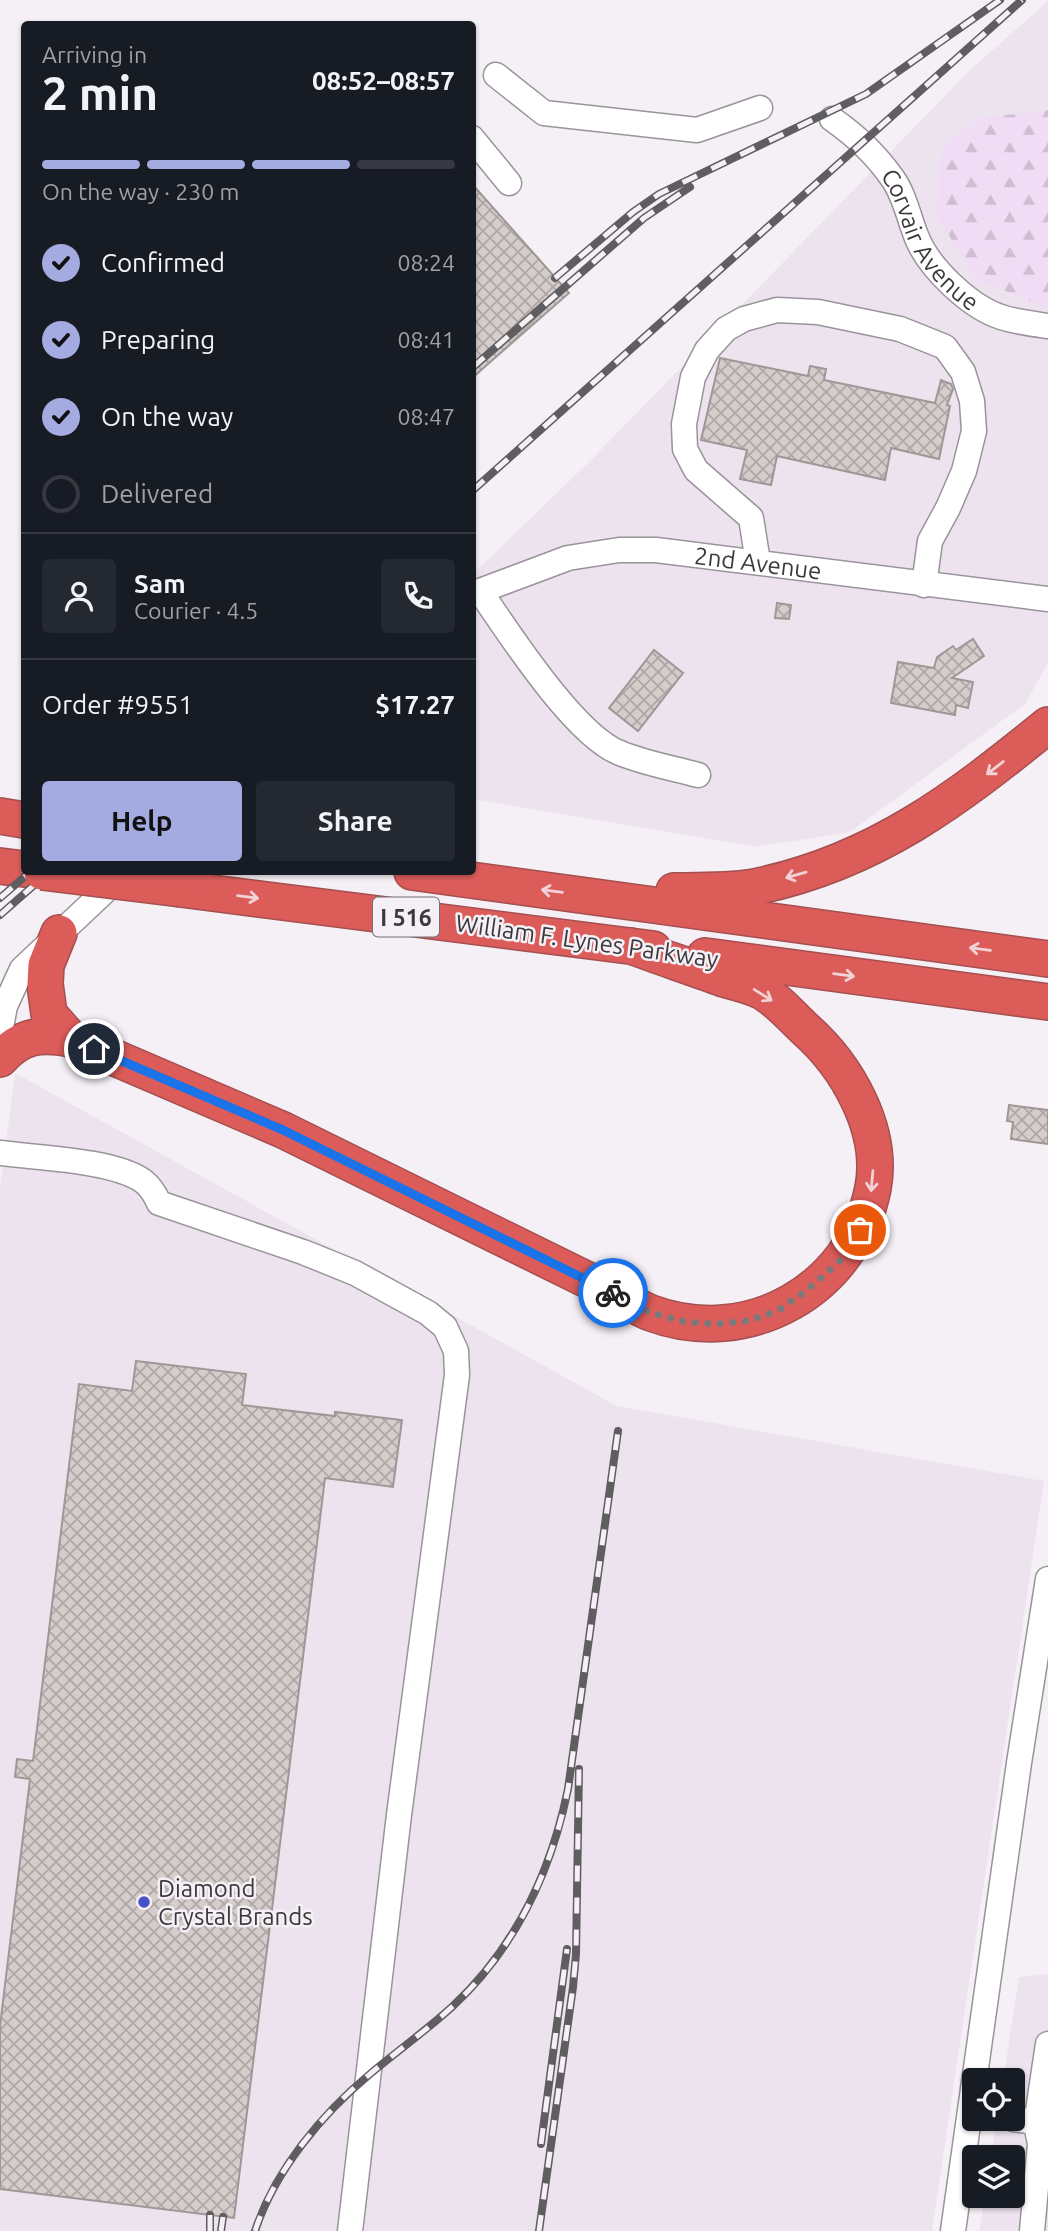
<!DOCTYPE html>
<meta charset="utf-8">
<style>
body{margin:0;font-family:Ubuntu,sans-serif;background:#242831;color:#f1f3f6;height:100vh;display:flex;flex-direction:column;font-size:26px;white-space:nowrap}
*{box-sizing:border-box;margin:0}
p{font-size:23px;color:#9ea1a6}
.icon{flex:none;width:38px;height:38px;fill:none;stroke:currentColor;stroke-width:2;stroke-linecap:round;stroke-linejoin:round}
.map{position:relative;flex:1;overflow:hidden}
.drawer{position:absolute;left:21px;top:21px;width:455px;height:854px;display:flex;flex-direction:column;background:#171b24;border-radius:7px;box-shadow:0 2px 5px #0004}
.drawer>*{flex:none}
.controls{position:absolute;left:962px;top:2068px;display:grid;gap:14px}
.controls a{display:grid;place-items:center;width:63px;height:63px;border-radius:7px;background:#171b24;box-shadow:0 2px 5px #0004;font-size:35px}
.pin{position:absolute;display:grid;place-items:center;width:60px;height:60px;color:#fff;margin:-30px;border:4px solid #fff;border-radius:50%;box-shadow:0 2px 7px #0007}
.courier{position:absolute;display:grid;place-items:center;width:70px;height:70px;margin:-35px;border:5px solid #1a73e8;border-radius:50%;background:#fff;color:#222;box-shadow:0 2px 9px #0007}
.head em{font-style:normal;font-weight:700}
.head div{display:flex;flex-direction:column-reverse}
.head{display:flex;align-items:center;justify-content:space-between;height:119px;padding:0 21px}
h1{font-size:46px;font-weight:700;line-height:52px}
.bar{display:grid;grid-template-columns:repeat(4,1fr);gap:10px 7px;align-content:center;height:84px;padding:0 21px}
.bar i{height:9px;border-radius:5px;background:#363941}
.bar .active{background:#a4abe1}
.bar p{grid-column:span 4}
.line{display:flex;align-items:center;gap:18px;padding:0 21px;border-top:2px solid #363941}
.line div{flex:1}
.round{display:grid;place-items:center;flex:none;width:74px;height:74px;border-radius:7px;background:#242831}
ol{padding:0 21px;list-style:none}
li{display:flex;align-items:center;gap:21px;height:77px}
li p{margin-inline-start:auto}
li .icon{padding:7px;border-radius:50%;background:#a4abe1;color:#111;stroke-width:4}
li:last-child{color:#9ea1a6}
li i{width:38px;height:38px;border:4px solid #363941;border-radius:50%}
.button{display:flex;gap:14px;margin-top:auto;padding:14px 21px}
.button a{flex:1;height:80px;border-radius:7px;background:#a4abe1;color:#111;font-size:28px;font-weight:700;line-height:80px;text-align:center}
.button a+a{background:#242831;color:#f1f3f6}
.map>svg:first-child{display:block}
</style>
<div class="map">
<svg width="1048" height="2231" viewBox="0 0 1048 2231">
<defs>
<pattern id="forest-firs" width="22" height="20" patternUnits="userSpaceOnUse" patternTransform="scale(1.75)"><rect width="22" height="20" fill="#f0dcf5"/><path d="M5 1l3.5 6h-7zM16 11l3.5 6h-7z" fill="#cfbed3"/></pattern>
<pattern id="building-cross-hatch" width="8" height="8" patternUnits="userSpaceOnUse" patternTransform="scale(1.75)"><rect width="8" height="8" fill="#d5cdcb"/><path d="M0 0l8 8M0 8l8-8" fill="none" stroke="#aea7a6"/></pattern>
</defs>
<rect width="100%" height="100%" fill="#f5f0f6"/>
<path fill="#ede3ef" d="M1048,1V663L1025,704L850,832L756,847L473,799V574L590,461L970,70Z
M15,1073L617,1406L1044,1481L932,2231H0V1188Z
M1048,1974V2231H979L985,2196H1013V2158H991L997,2119H1013V2081H1003L1019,1977Z"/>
<path fill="url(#forest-firs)" d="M1048,110V309L975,278L937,216L942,145L982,118Z"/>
<path fill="url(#building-cross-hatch)" stroke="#9f9795" stroke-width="2" d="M472,184L569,293L472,378Z
M720,358L808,376L810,366L826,369L824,380L935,403L941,380L951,384L953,389L947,405L950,406L939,459L891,448L885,480L777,456L771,485L740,479L747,450L701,440Z
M777,603L791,605L789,619L775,618Z
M973,639L984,656L952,678L973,682L968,708L956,705L955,715L891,703L898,662L934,668L937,657L953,646L956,650Z
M654,650L683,673L638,731L609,708Z
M1009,1105L1048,1110V1144L1011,1139L1013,1122L1007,1121Z
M136,1361L246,1374L242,1405L335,1416V1412L402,1420L393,1487L325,1478L234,2218L0,2189V2026L30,1779L15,1777L17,1759L33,1761L79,1384L132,1391Z"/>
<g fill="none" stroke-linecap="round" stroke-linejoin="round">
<g stroke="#99949a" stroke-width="27">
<g id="minor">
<path d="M496,75L544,113L697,130L760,108"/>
<path id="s1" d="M832,119C855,135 877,156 893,179C905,196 909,219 917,238C929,268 970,307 1001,317C1016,322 1033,324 1048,326"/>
<path d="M472,138L509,183"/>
<path d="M758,562L751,518L696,470L685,449L684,424L693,377L707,350L726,329L744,319L777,310L818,312L900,329L945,347L963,372L972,401L974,431L964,471L948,508L930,541L924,585"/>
<path d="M480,591C508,632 575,736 620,753C644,763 672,768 698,775"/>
<path id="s2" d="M472,594L568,558L619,550H656L1048,599"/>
<path d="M0,1033L5,1006L22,969L122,875"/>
<path d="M0,1153C37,1158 114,1160 143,1181C151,1187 155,1194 159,1203L303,1252L355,1273L428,1313L445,1327L456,1351L457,1375L399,1815L350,2231"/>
<path d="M1013,2119L1029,2121L1036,2124L1040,2144L1032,2231"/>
<path d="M1036,2124L1048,2044"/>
<path d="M953,2231L1019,1763L1048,1579"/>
</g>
</g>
<g stroke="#a45050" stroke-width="38">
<path id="highway" d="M0,816L24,820
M0,866L24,869
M412,872L1048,959
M181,889L653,949
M674,891C701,890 732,892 759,886C876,861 957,799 1048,725
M59,933L46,965L45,984L49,1014L71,1039
M705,956L1048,1002
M0,1059C21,1035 41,1033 71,1039L283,1130L618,1295C629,1301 639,1309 651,1313C748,1349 853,1290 873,1188C884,1130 847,1066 805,1029C792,1017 777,999 761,991C749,985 734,982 721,978C691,967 661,957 631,946"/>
</g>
<use href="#minor" stroke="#fff" stroke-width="24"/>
<use href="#highway" stroke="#dc5c5a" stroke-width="35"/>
<g stroke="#605d61" stroke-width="8">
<path id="rail" d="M555,278L633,212L659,194L866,94L1000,0
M472,368L644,218L690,187
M472,491L1022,0
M0,898L30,872
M0,915L49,872
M541,2144L567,1949
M210,2231V2215
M221,2231L223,2217
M255,2231C275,2170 322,2114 370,2074C397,2051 427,2030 453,2006C516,1947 551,1872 568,1789L618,1431
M539,2231L573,1987L576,1954L579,1769"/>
</g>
<use href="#rail" stroke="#f5f0f6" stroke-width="5" stroke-dasharray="16" stroke-linecap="butt"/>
<g stroke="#a45050" stroke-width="38" stroke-linecap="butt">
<path id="highway-bridge" d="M42,872L181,889"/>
</g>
<use href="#highway-bridge" stroke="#dc5c5a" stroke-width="35"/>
</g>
<defs><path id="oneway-shaft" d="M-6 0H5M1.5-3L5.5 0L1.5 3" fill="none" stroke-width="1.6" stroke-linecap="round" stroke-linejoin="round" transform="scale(1.75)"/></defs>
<g stroke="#f0d2d7">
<use href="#oneway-shaft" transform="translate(995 768) rotate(142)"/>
<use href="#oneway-shaft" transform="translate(796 875) rotate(164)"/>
<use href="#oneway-shaft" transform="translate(552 891) rotate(-173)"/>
<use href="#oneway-shaft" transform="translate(248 897) rotate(7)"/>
<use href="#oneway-shaft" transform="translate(980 949) rotate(-172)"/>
<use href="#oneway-shaft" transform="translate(844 975) rotate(8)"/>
<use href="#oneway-shaft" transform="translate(763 995) rotate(32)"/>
<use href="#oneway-shaft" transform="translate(872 1181) rotate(95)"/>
</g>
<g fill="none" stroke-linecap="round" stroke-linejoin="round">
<path stroke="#7c797d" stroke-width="7" stroke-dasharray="0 12.6" d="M613,1293L649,1312L685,1322L714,1324L748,1321L777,1311L806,1291L838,1263L860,1230"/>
<path stroke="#1a73e8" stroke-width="9" d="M94,1049L283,1130L613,1293"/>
</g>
<circle fill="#4653c7" stroke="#f5f0f6" stroke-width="2.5" cx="144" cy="1902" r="7"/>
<g text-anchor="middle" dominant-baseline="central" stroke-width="5" stroke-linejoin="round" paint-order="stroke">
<rect fill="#f5f0f6" stroke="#737074" stroke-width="2" x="373" y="897.5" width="66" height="39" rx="5"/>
<g font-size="23" font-weight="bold" fill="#3b393c">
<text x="406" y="917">I 516</text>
</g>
<g font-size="24" fill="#3b393c" stroke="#f5f0f6">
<text stroke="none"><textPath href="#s1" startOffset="158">Corvair Avenue</textPath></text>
<text stroke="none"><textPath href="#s2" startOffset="294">2nd Avenue</textPath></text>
<text transform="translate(587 941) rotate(8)">William F. Lynes Parkway</text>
</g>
<g font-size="24" fill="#3b393c" stroke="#f5f0f6" text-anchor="start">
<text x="158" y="1888">Diamond<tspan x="158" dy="28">Crystal Brands</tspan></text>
</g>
</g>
</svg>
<div class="controls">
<a><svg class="icon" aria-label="locate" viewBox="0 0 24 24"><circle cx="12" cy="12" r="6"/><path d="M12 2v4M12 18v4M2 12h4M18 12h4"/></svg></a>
<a><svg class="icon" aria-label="layers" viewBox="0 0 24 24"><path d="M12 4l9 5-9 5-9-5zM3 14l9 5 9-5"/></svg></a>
</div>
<div class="pin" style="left:860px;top:1230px;background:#ea580c"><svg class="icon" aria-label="bag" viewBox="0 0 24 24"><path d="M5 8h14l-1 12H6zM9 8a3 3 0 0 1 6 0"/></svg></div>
<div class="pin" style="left:94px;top:1049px;background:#1f2937"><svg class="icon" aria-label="home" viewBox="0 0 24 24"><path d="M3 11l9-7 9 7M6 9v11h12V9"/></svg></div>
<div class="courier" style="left:613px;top:1293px"><svg class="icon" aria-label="bike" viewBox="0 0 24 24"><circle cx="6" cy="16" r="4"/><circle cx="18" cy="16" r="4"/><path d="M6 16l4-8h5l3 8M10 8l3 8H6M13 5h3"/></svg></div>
<section class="drawer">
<div class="head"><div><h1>2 min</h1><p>Arriving in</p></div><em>08:52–08:57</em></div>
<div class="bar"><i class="active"></i><i class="active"></i><i class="active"></i><i></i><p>On the way · 230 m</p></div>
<ol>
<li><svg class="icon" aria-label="check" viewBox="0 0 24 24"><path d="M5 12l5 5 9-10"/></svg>Confirmed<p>08:24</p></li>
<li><svg class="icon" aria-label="check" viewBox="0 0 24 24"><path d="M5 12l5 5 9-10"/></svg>Preparing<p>08:41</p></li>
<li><svg class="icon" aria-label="check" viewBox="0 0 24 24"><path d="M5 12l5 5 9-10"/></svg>On the way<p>08:47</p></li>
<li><i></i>Delivered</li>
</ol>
<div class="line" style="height:126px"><a class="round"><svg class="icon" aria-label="person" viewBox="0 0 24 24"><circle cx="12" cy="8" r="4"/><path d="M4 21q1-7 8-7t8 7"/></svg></a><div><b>Sam</b><p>Courier · 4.5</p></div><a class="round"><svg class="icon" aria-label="phone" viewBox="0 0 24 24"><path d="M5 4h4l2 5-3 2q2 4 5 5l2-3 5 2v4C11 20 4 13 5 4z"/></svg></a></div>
<div class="line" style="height:91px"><div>Order #9551</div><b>$17.27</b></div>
<div class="button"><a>Help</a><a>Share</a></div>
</section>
</div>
